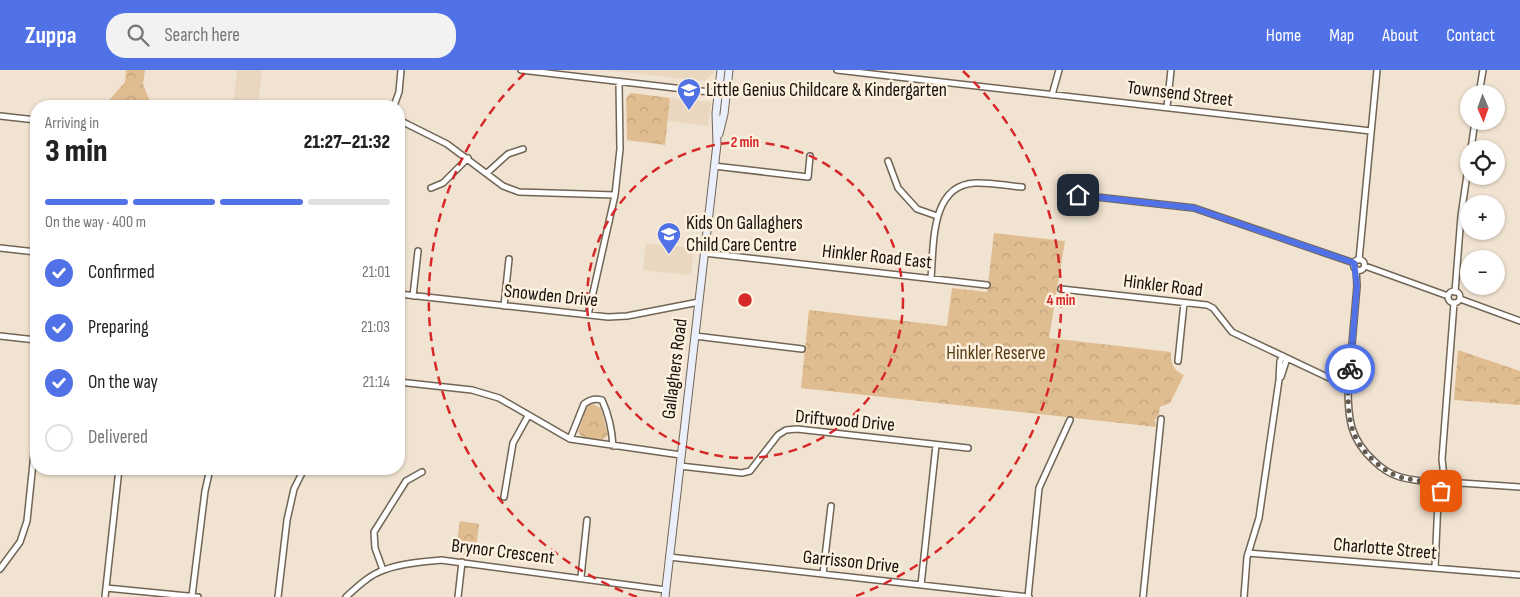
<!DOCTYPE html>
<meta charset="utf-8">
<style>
body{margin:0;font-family:"Sofia Sans Condensed",sans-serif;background:#f2f2f2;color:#222;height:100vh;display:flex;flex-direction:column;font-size:19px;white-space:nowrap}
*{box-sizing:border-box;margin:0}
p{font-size:16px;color:#767676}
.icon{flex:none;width:28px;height:28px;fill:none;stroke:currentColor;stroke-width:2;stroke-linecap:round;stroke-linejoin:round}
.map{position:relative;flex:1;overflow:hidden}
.sheet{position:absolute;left:30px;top:30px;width:375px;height:375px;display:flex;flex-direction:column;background:#fff;border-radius:20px;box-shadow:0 1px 4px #0004}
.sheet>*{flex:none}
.needle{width:32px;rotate:178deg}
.buttons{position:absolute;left:1460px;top:15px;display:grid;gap:10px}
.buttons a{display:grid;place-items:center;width:45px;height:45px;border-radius:50%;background:#fff;box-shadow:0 1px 4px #0004;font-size:25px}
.pin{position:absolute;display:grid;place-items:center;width:42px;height:42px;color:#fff;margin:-21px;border-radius:10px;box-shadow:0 2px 8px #0006}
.courier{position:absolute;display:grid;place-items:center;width:50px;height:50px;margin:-25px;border:4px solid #5172e7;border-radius:50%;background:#fff;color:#222;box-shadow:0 1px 6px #0007}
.summary em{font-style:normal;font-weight:800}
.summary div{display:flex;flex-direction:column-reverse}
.summary{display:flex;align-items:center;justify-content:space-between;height:85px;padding:0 15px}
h1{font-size:32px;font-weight:800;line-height:38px}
.bar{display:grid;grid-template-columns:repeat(4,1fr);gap:8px 5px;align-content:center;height:60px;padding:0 15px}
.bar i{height:6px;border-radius:4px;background:#e0e0e0}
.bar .on{background:#5172e7}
.bar p{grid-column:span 4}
ol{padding:0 15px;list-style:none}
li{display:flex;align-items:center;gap:15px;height:55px}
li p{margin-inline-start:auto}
li .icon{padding:5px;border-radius:50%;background:#5172e7;color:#fff;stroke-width:4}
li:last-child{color:#767676}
li i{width:28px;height:28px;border:2px solid #e0e0e0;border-radius:50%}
header{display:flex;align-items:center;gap:30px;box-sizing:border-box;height:70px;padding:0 25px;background:#5172e7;color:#fff}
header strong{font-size:24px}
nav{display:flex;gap:28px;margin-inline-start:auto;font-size:18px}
.search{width:350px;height:45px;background:#f2f2f2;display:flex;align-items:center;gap:12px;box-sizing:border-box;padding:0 18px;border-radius:20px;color:#767676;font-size:19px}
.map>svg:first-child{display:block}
</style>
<header>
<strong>Zuppa</strong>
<div class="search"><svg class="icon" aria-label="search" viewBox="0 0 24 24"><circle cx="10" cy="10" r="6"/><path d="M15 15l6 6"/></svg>Search here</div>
<nav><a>Home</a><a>Map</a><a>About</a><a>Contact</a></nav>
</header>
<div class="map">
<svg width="1520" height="527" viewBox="0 0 1520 527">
<defs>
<pattern id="park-crowns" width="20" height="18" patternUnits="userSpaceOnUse" patternTransform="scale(1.25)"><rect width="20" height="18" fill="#e0bd91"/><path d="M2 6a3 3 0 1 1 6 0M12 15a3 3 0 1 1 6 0" fill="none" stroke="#bfa17c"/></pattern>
</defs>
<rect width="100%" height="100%" fill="#f1e3d1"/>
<path fill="#ead7c0" d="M237,0H262L258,36H233Z
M604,0H714V3L704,11Z
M670,28L711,32L708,56L668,51Z
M646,173L694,178L691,205L643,200Z"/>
<path fill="url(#park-crowns)" d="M126,0H145L143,14L152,36H104L125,12Z
M631,23L670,28L665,75L627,70L626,28Z
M994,163L1065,171L1049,268L1171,282C1170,293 1174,301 1184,305L1170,333L1160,337L1159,344L1155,350L1156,357L801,318L809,240L947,256L952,218L987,222Z
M1458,280L1520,301V335L1454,330Z
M592,334L601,338L608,365L601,371L582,367L578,362L587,336Z
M460,451L479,454L475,486L455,484Z"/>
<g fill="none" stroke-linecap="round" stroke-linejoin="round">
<g stroke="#716556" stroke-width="8">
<path id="street" d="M521,0L718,23
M837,0L1371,61
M1479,24L1483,0
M1052,25L1059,0
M394,36L399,22L401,0
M1167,37L1171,0
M0,46L36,50
M399,50L447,74L503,116L519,122L615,125
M1471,79L1475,51
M888,91L898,118L917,139L937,146
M714,96L808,107L810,86
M487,103L508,84L523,79
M431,118L443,113L468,88
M1061,123L1194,138L1354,193
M0,178L36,182
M704,183L987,215
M1353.5 195a5.5 5.5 0 1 1 11 0a5.5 5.5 0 1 1-11 0Z
M1359,190L1377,0
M1365,196L1448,226
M931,208C934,175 930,115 975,113C990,112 1007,116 1022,117
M1061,219L1207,235L1213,238L1232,262L1344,315
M1448 227a6 6 0 1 1 12 0a6 6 0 1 1-12 0Z
M1455,222L1461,146L1469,91
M399,224L608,247L627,246L699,232
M413,226L418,181
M1460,229L1520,251
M504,236L509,189
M588,245L615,125L620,79L619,12
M0,266L36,270
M695,266L802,279
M1178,291L1184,233
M1281,307L1287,288
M1343.5 313a4.5 4.5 0 1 1 9 0a4.5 4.5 0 1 1-9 0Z
M1349,309L1357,216L1356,199
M399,312L472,320L499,328L570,369L681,385
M1348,318C1348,349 1350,369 1374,391C1381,398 1390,404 1400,407C1411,410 1423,411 1434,413
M570,369L584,334C590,329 595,328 602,330C609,345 612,360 613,376
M680,396L742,403L750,401L778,365L786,360L797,359L968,378
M1434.5 411a5.5 5.5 0 1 1 11 0a5.5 5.5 0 1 1-11 0Z
M1444,407L1442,389L1454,233
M1444,414L1461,413L1520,417
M504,427L513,373L528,346
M1248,483L1520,505
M669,487L1029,527
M1435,498L1438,430L1436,416
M0,499L20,472L27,451L36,364
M383,500L375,478L374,462L406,411L422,402
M823,504L831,436
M581,507L587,450
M921,515L936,375
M106,518L198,527
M192,526L205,421L210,399
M105,527L119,399
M278,527L287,450L294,419L304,399
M346,527C357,517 369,505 384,500C401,493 423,492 441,490L666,520
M458,527L462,492
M1028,527L1039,418L1070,350
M1143,527L1161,349
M1244,527L1247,487L1259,448L1279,310L1280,291L1283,286"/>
</g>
<g stroke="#716556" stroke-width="9">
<path id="secondary" d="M719,64L724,44L729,0
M665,527L717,74L716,43L721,0"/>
</g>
<use href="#street" stroke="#fff" stroke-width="5"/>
<use href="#secondary" stroke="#eaeffb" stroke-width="7"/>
</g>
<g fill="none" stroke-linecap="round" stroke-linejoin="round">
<path stroke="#625a50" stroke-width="5" stroke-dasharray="0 9" d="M1350,299L1349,309L1352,314L1351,317L1348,318C1348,349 1350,369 1374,391C1382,398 1390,404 1400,407C1411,410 1423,411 1434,413L1438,430L1441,421"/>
<path stroke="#5172e7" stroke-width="6" d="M1078,125L1194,138L1354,193L1357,216L1350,299"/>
</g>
<g fill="none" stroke="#d62828" stroke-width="2.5" stroke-dasharray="9 6">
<circle cx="745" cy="230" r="158"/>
<path d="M637 527A316 316 0 0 1 527 1M963 1A316 316 0 0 1 853 527"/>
</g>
<defs>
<g id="school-pin" transform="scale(1.25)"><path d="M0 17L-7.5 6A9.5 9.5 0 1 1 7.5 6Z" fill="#5172e7" stroke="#fef0de"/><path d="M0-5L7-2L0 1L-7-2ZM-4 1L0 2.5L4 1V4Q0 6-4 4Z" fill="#fff"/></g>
</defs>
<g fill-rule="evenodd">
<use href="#school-pin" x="689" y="20"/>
<use href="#school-pin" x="669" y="164"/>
</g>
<g text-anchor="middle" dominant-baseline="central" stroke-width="5" stroke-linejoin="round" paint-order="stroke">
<g font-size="19" fill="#15110b" stroke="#fef0de" text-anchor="start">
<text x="706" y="20">Little Genius Childcare &amp; Kindergarten</text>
<text x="686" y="153">Kids On Gallaghers<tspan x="686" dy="22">Child Care Centre</tspan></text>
</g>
<g font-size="19" fill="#15110b" stroke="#fef0de">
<text transform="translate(1180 24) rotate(7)">Townsend Street</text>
<text transform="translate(877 187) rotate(6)">Hinkler Road East</text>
<text transform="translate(1163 216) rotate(7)">Hinkler Road</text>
<text transform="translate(551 226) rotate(6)">Snowden Drive</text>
<text transform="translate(675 299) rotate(-83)">Gallaghers Road</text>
<text transform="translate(845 351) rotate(5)">Driftwood Drive</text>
<text transform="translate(1385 479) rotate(5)">Charlotte Street</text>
<text transform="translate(503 482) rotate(7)">Brynor Crescent</text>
<text transform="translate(851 492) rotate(6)">Garrisson Drive</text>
</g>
<g font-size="19" fill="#583c13" stroke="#fef0de">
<text x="996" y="283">Hinkler Reserve</text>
</g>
</g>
<circle cx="745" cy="230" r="8" fill="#d62828" stroke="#fef0de" stroke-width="2.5"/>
<g font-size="15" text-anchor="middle" font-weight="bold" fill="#d62828" stroke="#fef0de" stroke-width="5" stroke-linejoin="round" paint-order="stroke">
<text x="745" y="77">2 min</text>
<text x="1061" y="235">4 min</text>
</g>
</svg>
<div class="buttons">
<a><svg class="needle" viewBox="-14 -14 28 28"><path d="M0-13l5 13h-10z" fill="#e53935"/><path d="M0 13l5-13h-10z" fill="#767676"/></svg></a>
<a><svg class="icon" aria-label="locate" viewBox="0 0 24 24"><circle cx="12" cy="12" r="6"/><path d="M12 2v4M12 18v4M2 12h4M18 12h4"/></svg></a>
<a>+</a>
<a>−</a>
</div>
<div class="pin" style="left:1441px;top:421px;background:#ea580c"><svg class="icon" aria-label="bag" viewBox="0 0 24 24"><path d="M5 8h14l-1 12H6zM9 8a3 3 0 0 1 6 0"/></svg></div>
<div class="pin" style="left:1078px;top:125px;background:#1f2937"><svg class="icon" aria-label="home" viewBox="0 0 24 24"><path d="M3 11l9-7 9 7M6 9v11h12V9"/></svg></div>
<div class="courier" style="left:1350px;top:299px"><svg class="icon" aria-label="bike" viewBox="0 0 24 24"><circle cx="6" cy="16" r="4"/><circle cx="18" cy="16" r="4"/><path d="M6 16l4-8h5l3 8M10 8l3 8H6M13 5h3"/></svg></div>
<section class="sheet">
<div class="summary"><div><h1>3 min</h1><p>Arriving in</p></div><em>21:27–21:32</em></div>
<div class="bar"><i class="on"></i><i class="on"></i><i class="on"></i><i></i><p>On the way · 400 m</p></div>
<ol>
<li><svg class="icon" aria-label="check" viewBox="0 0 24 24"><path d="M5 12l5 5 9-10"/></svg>Confirmed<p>21:01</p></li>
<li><svg class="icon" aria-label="check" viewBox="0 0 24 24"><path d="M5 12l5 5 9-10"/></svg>Preparing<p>21:03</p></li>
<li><svg class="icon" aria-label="check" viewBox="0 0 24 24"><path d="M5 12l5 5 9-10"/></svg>On the way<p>21:14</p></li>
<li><i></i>Delivered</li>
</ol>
</section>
</div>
